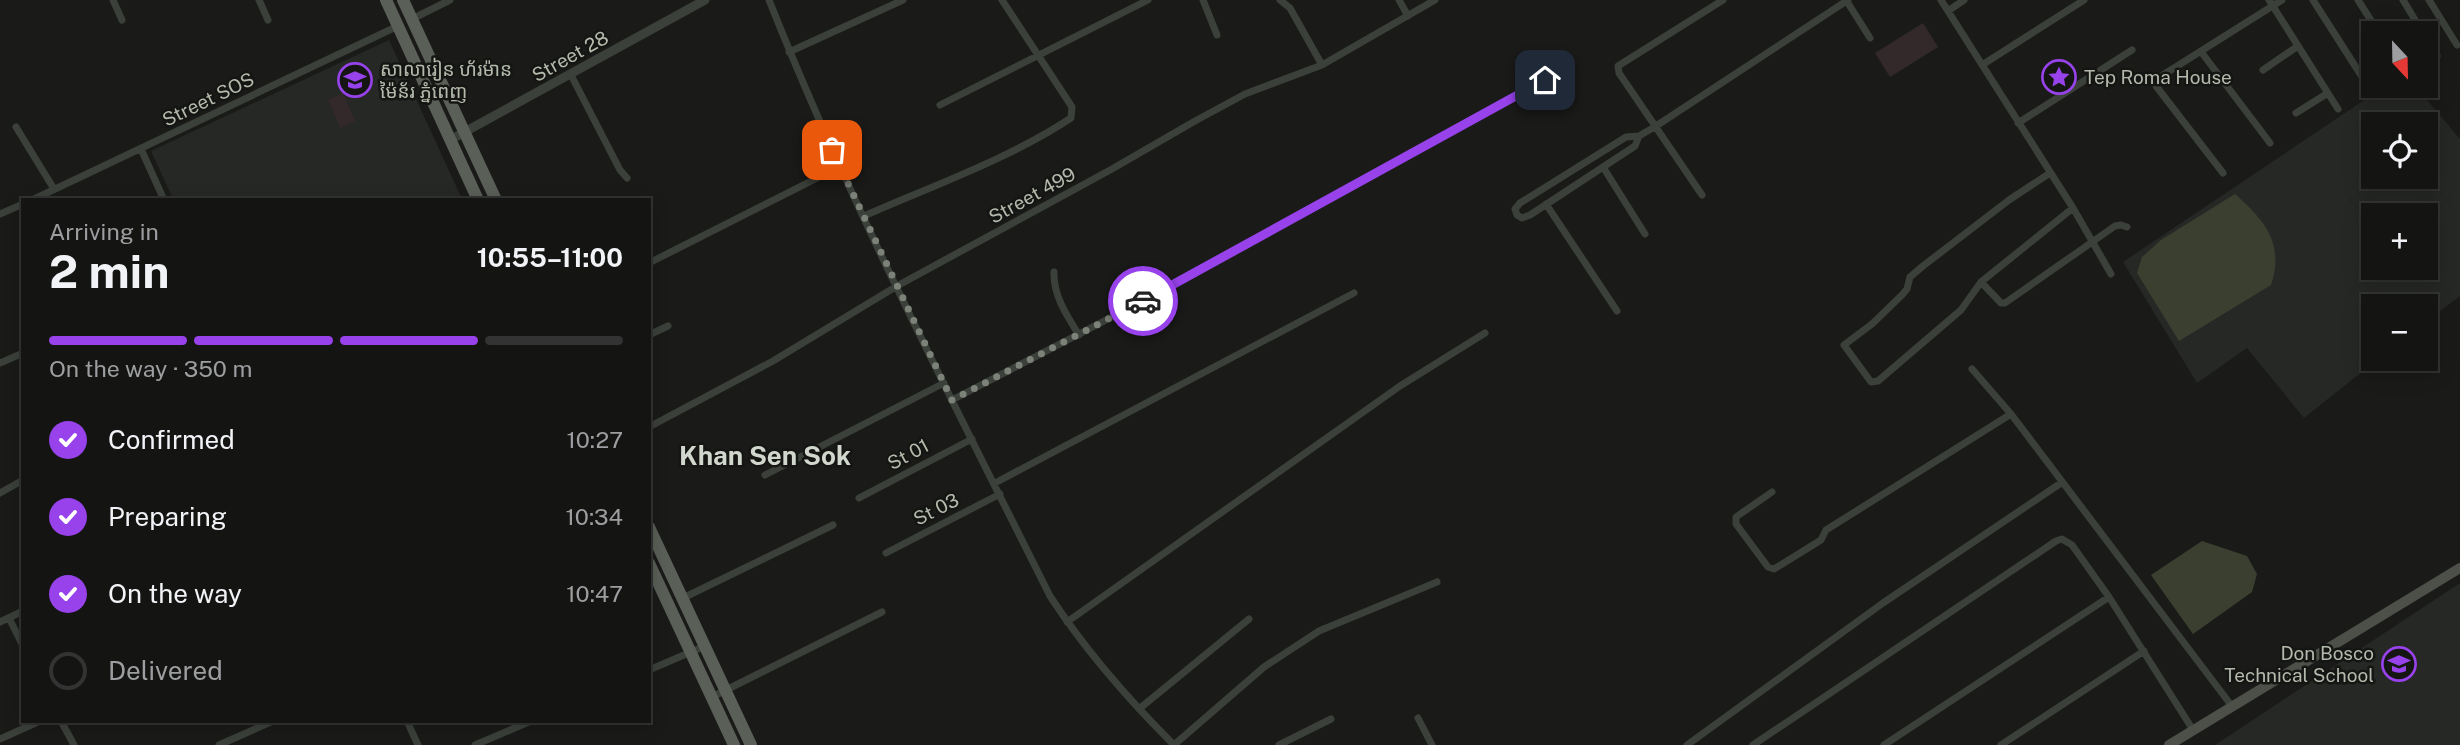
<!DOCTYPE html>
<meta charset="utf-8">
<style>
body{margin:0;font-family:"Public Sans","Noto Sans Khmer",sans-serif;background:#1d1d1c;color:#f1f3f6;height:100vh;display:flex;flex-direction:column;font-size:26px;white-space:nowrap}
*{box-sizing:border-box;margin:0}
p{font-size:23px;color:#9d9ea0}
.icon{flex:none;width:38px;height:38px;fill:none;stroke:currentColor;stroke-width:2;stroke-linecap:round;stroke-linejoin:round}
.map{position:relative;flex:1;overflow:hidden}
.side{position:absolute;left:21px;top:198px;width:630px;height:525px;display:flex;flex-direction:column;background:#141413;border-radius:0px;box-shadow:0 4px 18px #0003,0 0 0 2px #333}
.side>*{flex:none}
.needle{width:46px;rotate:158deg}
.buttons{position:absolute;left:2361px;top:21px;display:grid;gap:14px}
.buttons a{display:grid;place-items:center;width:77px;height:77px;border-radius:0px;background:#141413;box-shadow:0 4px 18px #0003,0 0 0 2px #333;font-size:35px}
.pin{position:absolute;display:grid;place-items:center;width:60px;height:60px;color:#fff;margin:-30px;border-radius:14px;box-shadow:0 4px 10px #0006}
.courier{position:absolute;display:grid;place-items:center;width:70px;height:70px;margin:-35px;border:5px solid #9742eb;border-radius:50%;background:#fff;color:#222;box-shadow:0 2px 9px #0007}
.head em{font-style:normal;font-weight:700}
.head div{display:flex;flex-direction:column-reverse}
.head{display:flex;align-items:center;justify-content:space-between;height:119px;padding:0 28px}
h1{font-size:46px;font-weight:700;line-height:52px}
.bar{display:grid;grid-template-columns:repeat(4,1fr);gap:10px 7px;align-content:center;height:84px;padding:0 28px}
.bar i{height:9px;border-radius:5px;background:#333}
.bar .selected{background:#9742eb}
.bar p{grid-column:span 4}
ol{padding:0 28px;list-style:none}
li{display:flex;align-items:center;gap:21px;height:77px}
li p{margin-inline-start:auto}
li .icon{padding:7px;border-radius:50%;background:#9742eb;color:#fff;stroke-width:4}
li:last-child{color:#9d9ea0}
li i{width:38px;height:38px;border:4px solid #333;border-radius:50%}
.map>svg:first-child{display:block}
</style>
<div class="map">
<svg width="2460" height="745" viewBox="0 0 2460 745">
<rect width="100%" height="100%" fill="#1a1b19"/>
<path fill="#262825" fill-rule="evenodd" d="M389,40L462,199H173L151,151Z
M2385,86H2415L2460,139V296L2426,322V306H2373V359H2378L2304,418L2247,348L2197,383L2123,262ZM2373,124H2426V177H2373ZM2373,215H2426V268H2373Z
M2460,583V745H2215Z"/>
<path fill="#33292a" d="M1923,23L1938,47L1890,77L1875,53Z
M343,93L355,121L340,128L328,100Z"/>
<path fill="#3b3f30" d="M2235,194C2264,220 2285,243 2271,285L2179,341L2137,273L2142,257L2161,240Z
M2202,541L2247,556L2257,574L2252,592L2193,634L2151,575Z"/>
<g fill="none" stroke-linecap="round" stroke-linejoin="round">
<path stroke="#3c403a" stroke-width="7" d="M113,0L122,20
M259,0L268,20
M769,0C850,204 952,400 1050,596C1085,650 1129,700 1174,745L1264,667L1319,631L1437,582
M1203,0L1217,35
M1280,0L1290,8L1322,65
M1399,0L1408,16
M1846,0L1870,38
M1941,0L2073,208L2111,274
M2269,0L2338,109
M2313,0L2366,83
M2358,0L2379,33
M2403,0L2423,33
M2429,0L2457,45
M1948,11L1964,0
M412,19L450,0
M2426,37L2437,56
M789,52L903,0
M2202,53L2270,143
M1982,65L2084,0
M2263,70L2298,46
M571,75L620,170L627,178
M940,105L1148,0
M2296,113L2328,93
M2018,123L2132,50
M16,127L54,189
M1639,136L1635,146L1530,215L1522,218L1517,215L1515,209L1520,203L1626,137L1639,136L1656,126L1848,0
M141,149L164,200
M1603,167L1645,234
M2050,173L2009,200L1923,266L1910,277L1907,289L1902,295L1872,324L1844,345L1871,382L1878,381L1961,310L1981,282L2073,208
M2223,173L2156,86L2155,80L2282,0
M1702,195L1619,73L1618,66L1723,0
M32,200L398,26
M1546,204L1617,311
M0,214L23,204
M864,216C932,186 1009,159 1071,118L1072,107L1002,0
M649,263L839,167
M1054,272C1053,295 1067,316 1079,335
M1981,282L2001,303H2005L2115,226L2121,225L2127,227
M649,335L668,326
M0,363L23,353
M1972,369L2011,414L2231,705
M952,400L1133,306L1567,68
M649,427L773,361L897,286L1112,169L1195,121L1245,94L1322,65L1435,0
M765,475L944,383
M995,483L1354,293
M1772,492L1736,517V524L1768,567L1774,569L1821,540L1826,530L2011,414
M0,493L23,480
M859,498L972,439
M886,553L1000,494
M683,598L833,525
M9,618L23,646
M0,622L23,611
M1067,622L1400,386L1485,333
M649,670L705,646
M712,697L882,612
M1139,709L1249,619
M1418,718L1432,745
M61,721L74,745
M407,721L418,745
M0,739L40,721
M219,745L273,721
M475,745L531,721
M1279,745L1331,719
M1687,745L1883,603L2061,483
M1753,745L2056,541L2062,539L2072,545L2109,597L2193,730
M1884,745L2109,597
M2001,745L2144,651"/>
<path stroke="#3c403a" stroke-width="9" d="M450,140L705,0"/>
<path stroke="#4c5049" stroke-width="10" d="M2169,745L2460,568"/>
<path stroke="#5a5f57" stroke-width="12" d="M386,0L478,200
M403,0L496,200
M649,527L751,745
M649,563L734,745"/>
</g>
<g fill="none" stroke-linecap="round" stroke-linejoin="round">
<path stroke="#7d8279" stroke-width="7" stroke-dasharray="0 12.6" d="M832,150L952,400L1143,301"/>
<path stroke="#9742eb" stroke-width="9" d="M1143,301L1545,80"/>
</g>
<defs>
<g id="sight-ring" transform="scale(1.75)"><circle r="9.5" fill="#151614" stroke="#9742eb" stroke-width="1.5"/><path d="M0-6L1.8-2.2L6-1.7L2.9 1.2L3.7 5.4L0 3.3L-3.7 5.4L-2.9 1.2L-6-1.7L-1.8-2.2Z" fill="#9742eb"/></g>
<g id="school-ring" transform="scale(1.75)"><circle r="9.5" fill="#151614" stroke="#9742eb" stroke-width="1.5"/><path d="M0-5L7-2L0 1L-7-2ZM-4 1L0 2.5L4 1V4Q0 6-4 4Z" fill="#9742eb"/></g>
</defs>
<g fill-rule="evenodd">
<use href="#sight-ring" x="2059" y="77"/>
<use href="#school-ring" x="355" y="80"/>
<use href="#school-ring" x="2399" y="664"/>
</g>
<g text-anchor="middle" dominant-baseline="central" stroke-width="5" stroke-linejoin="round" paint-order="stroke">
<g font-size="19" fill="#b3baac" stroke="#151614">
<text transform="translate(570 56) rotate(-29)">Street 28</text>
<text transform="translate(208 99) rotate(-26)">Street SOS</text>
<text transform="translate(1032 195) rotate(-29)">Street 499</text>
<text transform="translate(908 454) rotate(-28)">St 01</text>
<text transform="translate(936 509) rotate(-27)">St 03</text>
</g>
<g font-size="19" fill="#b3baac" stroke="#151614" text-anchor="start">
<text x="380" y="69">សាលារៀន ហ័រម៉ាន<tspan x="380" dy="22">ម៉ៃន័រ ភ្នំពេញ</tspan></text>
<text x="2084" y="77">Tep Roma House</text>
<text x="2374" y="653" text-anchor="end">Don Bosco<tspan x="2374" dy="22">Technical School</tspan></text>
</g>
<g font-size="26" font-weight="bold" fill="#d1d7cd" stroke="#151614">
<text x="765" y="455">Khan Sen Sok</text>
</g>
</g>
</svg>
<div class="buttons">
<a><svg class="needle" viewBox="-14 -14 28 28"><path d="M0-13l5 13h-10z" fill="#e53935"/><path d="M0 13l5-13h-10z" fill="#9d9ea0"/></svg></a>
<a><svg class="icon" aria-label="locate" viewBox="0 0 24 24"><circle cx="12" cy="12" r="6"/><path d="M12 2v4M12 18v4M2 12h4M18 12h4"/></svg></a>
<a>+</a>
<a>−</a>
</div>
<div class="pin" style="left:832px;top:150px;background:#ea580c"><svg class="icon" aria-label="bag" viewBox="0 0 24 24"><path d="M5 8h14l-1 12H6zM9 8a3 3 0 0 1 6 0"/></svg></div>
<div class="pin" style="left:1545px;top:80px;background:#1f2937"><svg class="icon" aria-label="home" viewBox="0 0 24 24"><path d="M3 11l9-7 9 7M6 9v11h12V9"/></svg></div>
<div class="courier" style="left:1143px;top:301px"><svg class="icon" aria-label="car" viewBox="0 0 24 24"><path d="M5 17H2v-5l4-1 3-4h7l3 4 3 1v5h-3M9 17h6M6 11h13"/><circle cx="7" cy="17" r="2"/><circle cx="17" cy="17" r="2"/></svg></div>
<section class="side">
<div class="head"><div><h1>2 min</h1><p>Arriving in</p></div><em>10:55–11:00</em></div>
<div class="bar"><i class="selected"></i><i class="selected"></i><i class="selected"></i><i></i><p>On the way · 350 m</p></div>
<ol>
<li><svg class="icon" aria-label="check" viewBox="0 0 24 24"><path d="M5 12l5 5 9-10"/></svg>Confirmed<p>10:27</p></li>
<li><svg class="icon" aria-label="check" viewBox="0 0 24 24"><path d="M5 12l5 5 9-10"/></svg>Preparing<p>10:34</p></li>
<li><svg class="icon" aria-label="check" viewBox="0 0 24 24"><path d="M5 12l5 5 9-10"/></svg>On the way<p>10:47</p></li>
<li><i></i>Delivered</li>
</ol>
</section>
</div>
